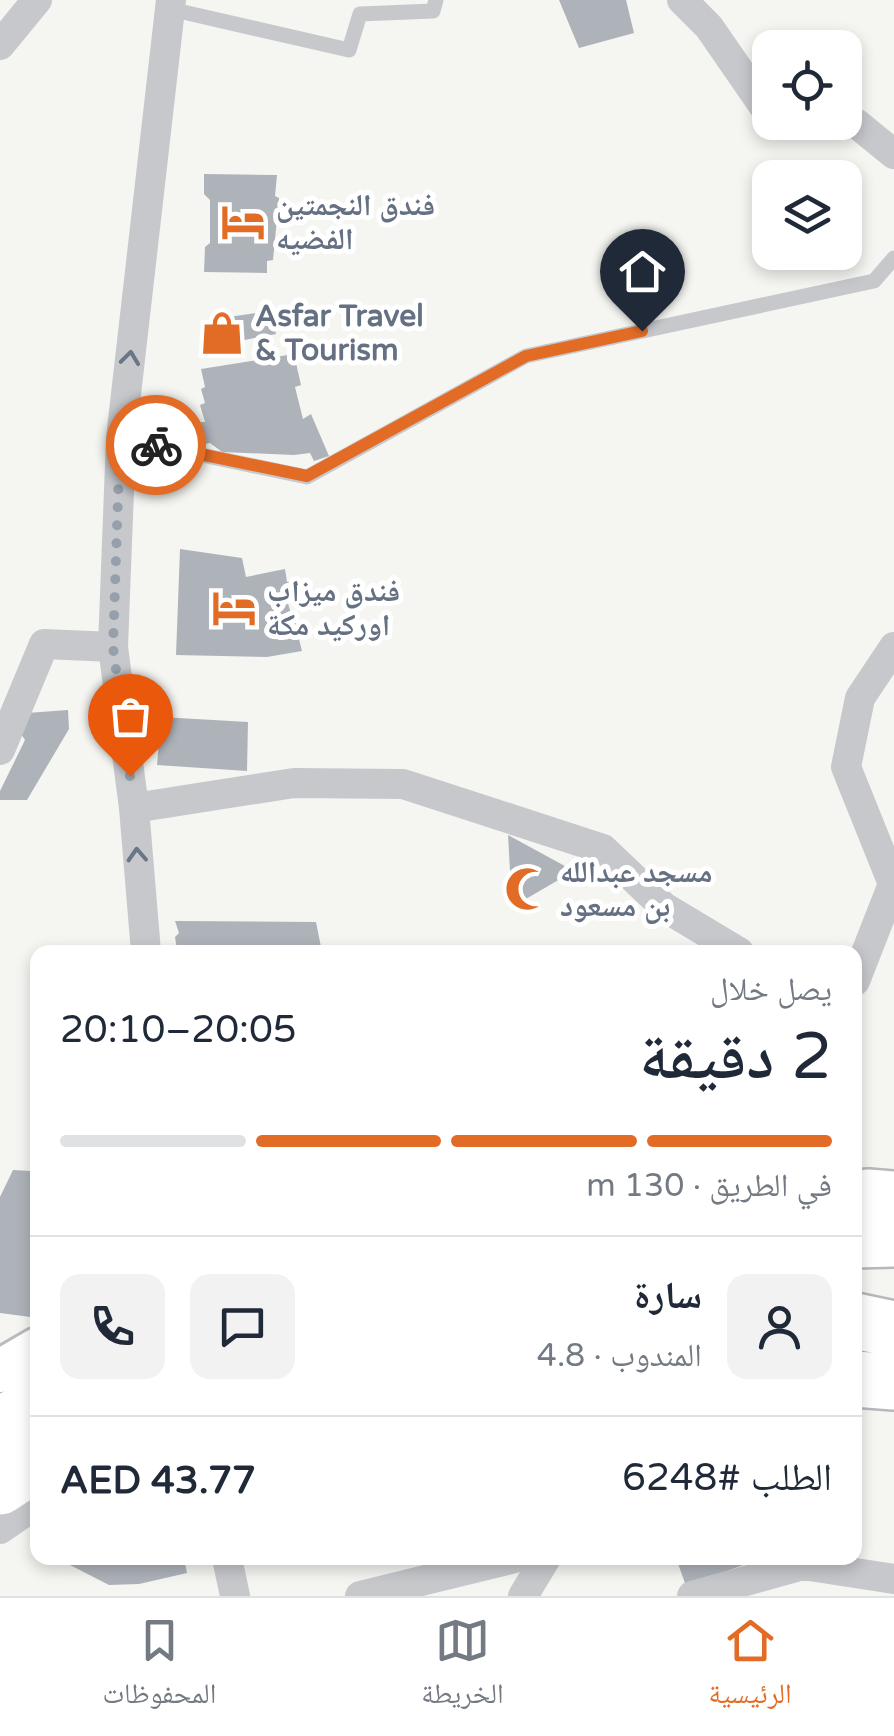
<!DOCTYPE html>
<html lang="ar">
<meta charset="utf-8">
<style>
body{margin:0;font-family:"Varela Round","Noto Naskh Arabic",sans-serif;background:#f2f2f3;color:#1f2937;direction:rtl;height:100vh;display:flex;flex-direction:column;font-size:38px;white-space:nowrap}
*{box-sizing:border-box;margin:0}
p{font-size:32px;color:#747a83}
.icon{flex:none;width:55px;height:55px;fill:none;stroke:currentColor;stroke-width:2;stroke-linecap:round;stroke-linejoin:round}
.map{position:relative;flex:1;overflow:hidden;direction:ltr}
.drawer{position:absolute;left:30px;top:945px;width:832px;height:620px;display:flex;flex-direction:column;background:#fff;border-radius:20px;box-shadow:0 5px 15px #0003;direction:rtl}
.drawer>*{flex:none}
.controls{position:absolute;left:752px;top:30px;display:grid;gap:20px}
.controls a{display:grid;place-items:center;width:110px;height:110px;border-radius:20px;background:#fff;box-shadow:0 5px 15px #0003;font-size:50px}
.pin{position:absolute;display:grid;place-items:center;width:85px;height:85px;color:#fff;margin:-102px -42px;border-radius:50% 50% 50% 0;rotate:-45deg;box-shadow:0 0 10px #0007}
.pin .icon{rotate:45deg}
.courier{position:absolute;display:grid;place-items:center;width:100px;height:100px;margin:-50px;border:8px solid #e26c26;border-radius:50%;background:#fff;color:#222;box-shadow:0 2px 12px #0007}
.overview em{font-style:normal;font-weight:600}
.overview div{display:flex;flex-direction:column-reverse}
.overview{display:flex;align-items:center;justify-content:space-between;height:170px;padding:0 30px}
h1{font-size:65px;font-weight:600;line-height:75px}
.bar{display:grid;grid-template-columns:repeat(4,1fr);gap:15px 10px;align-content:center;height:120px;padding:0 30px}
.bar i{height:12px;border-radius:8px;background:#e0e1e3}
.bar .on{background:#e26c26}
.bar p{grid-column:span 4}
.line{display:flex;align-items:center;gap:25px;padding:0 30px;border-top:2px solid #e0e1e3}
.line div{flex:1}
.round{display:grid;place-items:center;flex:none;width:105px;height:105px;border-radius:20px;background:#f2f2f3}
.dock{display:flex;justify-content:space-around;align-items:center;height:140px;border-top:2px solid #e0e1e3;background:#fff;font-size:28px;color:#747a83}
.dock a{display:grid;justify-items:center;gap:5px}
.dock .on{color:#e26c26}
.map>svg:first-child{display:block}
</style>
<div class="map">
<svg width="894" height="1596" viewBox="0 0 894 1596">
<rect width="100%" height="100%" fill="#f5f6f2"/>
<path fill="#aeb3ba" d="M559,0H626L634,33L579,48Z
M204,174L277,175L275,196L279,198L273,260L267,261V273L204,272L205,247L210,243V200L204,194Z
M270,311L276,334L214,346L215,319Z
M294,354L301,385L295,387L303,419L311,414L329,456L314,461L310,453L294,455L222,452L210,443L204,444L201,422H205L200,405L205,403L201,389L205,387L201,369Z
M180,549L242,558L246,577L285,569L287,582L296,580L297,594H285L294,623H304L308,637L299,639L302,651L267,657L176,655Z
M68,710L69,729L27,800H0V791L25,740L19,731L27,713Z
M161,717L248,722L247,771L157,765Z
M508,835L574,871L512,907Z
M175,921L316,922L322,952H180L177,950L175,937L179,933Z
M13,1170L31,1171L38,1218V1318L0,1313V1197Z
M65,1558H184L187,1573L139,1584L109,1585L70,1565Z
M676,1558H751L754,1561L686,1586Z"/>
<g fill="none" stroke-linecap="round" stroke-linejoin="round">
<g stroke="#b8bbc0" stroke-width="48">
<path id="secondary" d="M0,1371L38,1349"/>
</g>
<g stroke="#b6b8bc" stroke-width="60">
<path id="highway" d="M868,1197L894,1199
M855,1240L894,1239
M855,1321L894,1329
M855,1379L894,1382
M0,1426L38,1403
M0,1487L38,1462"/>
</g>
<path stroke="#c6c8cc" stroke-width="15" d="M170,9L349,50L360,14L433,11L436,0
M121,438L307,477L526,356L874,281L894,258"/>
<path stroke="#c6c8cc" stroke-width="30" d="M682,0L709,27L765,108L770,109
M0,45L37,0
M845,122L857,124L894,154
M0,750L44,644L113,647
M134,808L294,783L403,784L603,849L664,907L739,952
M146,952L134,808L113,647L121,438L171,0
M855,981L893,884L846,767L860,698L894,647
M0,1529L38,1503
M227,1558L235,1596
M360,1596L515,1558
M523,1596L546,1558
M692,1596L803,1565L894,1579"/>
<use href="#secondary" stroke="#fff" stroke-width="42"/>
<use href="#highway" stroke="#fff" stroke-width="55"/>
</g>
<defs><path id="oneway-chevron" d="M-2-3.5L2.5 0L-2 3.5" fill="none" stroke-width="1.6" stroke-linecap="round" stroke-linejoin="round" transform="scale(2.5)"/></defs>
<g stroke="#6a7587">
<use href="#oneway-chevron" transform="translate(130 358) rotate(-83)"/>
<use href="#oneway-chevron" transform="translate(137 855) rotate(-93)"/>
</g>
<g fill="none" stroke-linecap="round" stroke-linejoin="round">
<path stroke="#97a0aa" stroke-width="10" stroke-dasharray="0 18" d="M130,776L113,647L120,438L156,445"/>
<path stroke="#e26c26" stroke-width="12" d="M156,445L307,476L526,356L642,331"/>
</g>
<defs>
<g id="hotel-bare" transform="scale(3.45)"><path d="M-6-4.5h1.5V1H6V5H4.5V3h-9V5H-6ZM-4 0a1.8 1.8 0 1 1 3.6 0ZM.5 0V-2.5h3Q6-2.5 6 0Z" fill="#e26c26" stroke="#fff" stroke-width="2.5" paint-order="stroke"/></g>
<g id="shop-bare" transform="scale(3.45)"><path d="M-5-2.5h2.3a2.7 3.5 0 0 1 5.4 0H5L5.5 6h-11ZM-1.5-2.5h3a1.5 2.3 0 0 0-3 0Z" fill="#e26c26" stroke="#fff" stroke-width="2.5" paint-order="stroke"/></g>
<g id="mosque-bare" transform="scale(3.45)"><path d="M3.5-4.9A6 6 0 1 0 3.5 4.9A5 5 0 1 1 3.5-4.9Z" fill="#e26c26" stroke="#fff" stroke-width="2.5" paint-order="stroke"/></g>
</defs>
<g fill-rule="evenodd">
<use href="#hotel-bare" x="243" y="222"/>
<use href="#shop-bare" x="222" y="333"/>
<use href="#hotel-bare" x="234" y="608"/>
<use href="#mosque-bare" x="527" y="889"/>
</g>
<g text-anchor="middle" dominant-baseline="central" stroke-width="10" stroke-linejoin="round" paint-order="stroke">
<g font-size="30" font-weight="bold" fill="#657183" stroke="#fff" text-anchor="start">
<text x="276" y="205">فندق النجمتين<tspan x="276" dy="34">الفضيه</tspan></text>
<text x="255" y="316">Asfar Travel<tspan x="255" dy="34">&amp; Tourism</tspan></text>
<text x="267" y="591">فندق ميزاب<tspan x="267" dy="34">اوركيد مكة</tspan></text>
<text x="560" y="872">مسجد عبدالله<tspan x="560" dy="34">بن مسعود</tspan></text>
</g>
</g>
</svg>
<div class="controls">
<a><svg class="icon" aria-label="locate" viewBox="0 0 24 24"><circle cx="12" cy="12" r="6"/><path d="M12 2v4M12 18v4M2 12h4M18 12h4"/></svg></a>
<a><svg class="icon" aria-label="layers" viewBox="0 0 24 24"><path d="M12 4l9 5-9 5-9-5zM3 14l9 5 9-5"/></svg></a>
</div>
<div class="pin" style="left:130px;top:776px;background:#ea580c"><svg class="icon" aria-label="bag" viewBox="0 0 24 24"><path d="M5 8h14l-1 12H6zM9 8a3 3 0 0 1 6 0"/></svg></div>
<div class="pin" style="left:642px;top:331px;background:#1f2937"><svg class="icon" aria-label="home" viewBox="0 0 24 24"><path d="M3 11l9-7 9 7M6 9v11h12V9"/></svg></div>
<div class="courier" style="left:156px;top:445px"><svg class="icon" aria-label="bike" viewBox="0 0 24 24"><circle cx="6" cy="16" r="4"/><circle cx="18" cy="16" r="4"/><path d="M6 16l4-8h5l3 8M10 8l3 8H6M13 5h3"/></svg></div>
<section class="drawer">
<div class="overview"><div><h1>2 دقيقة</h1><p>يصل خلال</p></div><em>20:05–20:10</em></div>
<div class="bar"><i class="on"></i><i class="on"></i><i class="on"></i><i></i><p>في الطريق · 130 m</p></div>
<div class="line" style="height:180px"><a class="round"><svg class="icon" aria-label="person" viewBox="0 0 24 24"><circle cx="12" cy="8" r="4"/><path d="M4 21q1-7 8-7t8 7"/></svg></a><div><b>سارة</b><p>المندوب · 4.8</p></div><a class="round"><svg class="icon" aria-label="chat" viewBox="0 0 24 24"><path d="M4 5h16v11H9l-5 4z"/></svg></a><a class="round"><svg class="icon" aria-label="phone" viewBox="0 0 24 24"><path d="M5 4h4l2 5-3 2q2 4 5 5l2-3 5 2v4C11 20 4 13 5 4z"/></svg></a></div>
<div class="line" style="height:130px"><div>الطلب #6248</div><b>AED 43.77</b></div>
</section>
</div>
<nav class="dock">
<a class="on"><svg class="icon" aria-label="home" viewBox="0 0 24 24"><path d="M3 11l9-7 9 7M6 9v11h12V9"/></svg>الرئيسية</a>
<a><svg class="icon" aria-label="map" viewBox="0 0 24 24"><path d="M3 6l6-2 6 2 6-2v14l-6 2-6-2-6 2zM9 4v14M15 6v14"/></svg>الخريطة</a>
<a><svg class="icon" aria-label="saved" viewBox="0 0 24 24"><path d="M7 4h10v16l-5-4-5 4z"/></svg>المحفوظات</a>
</nav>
